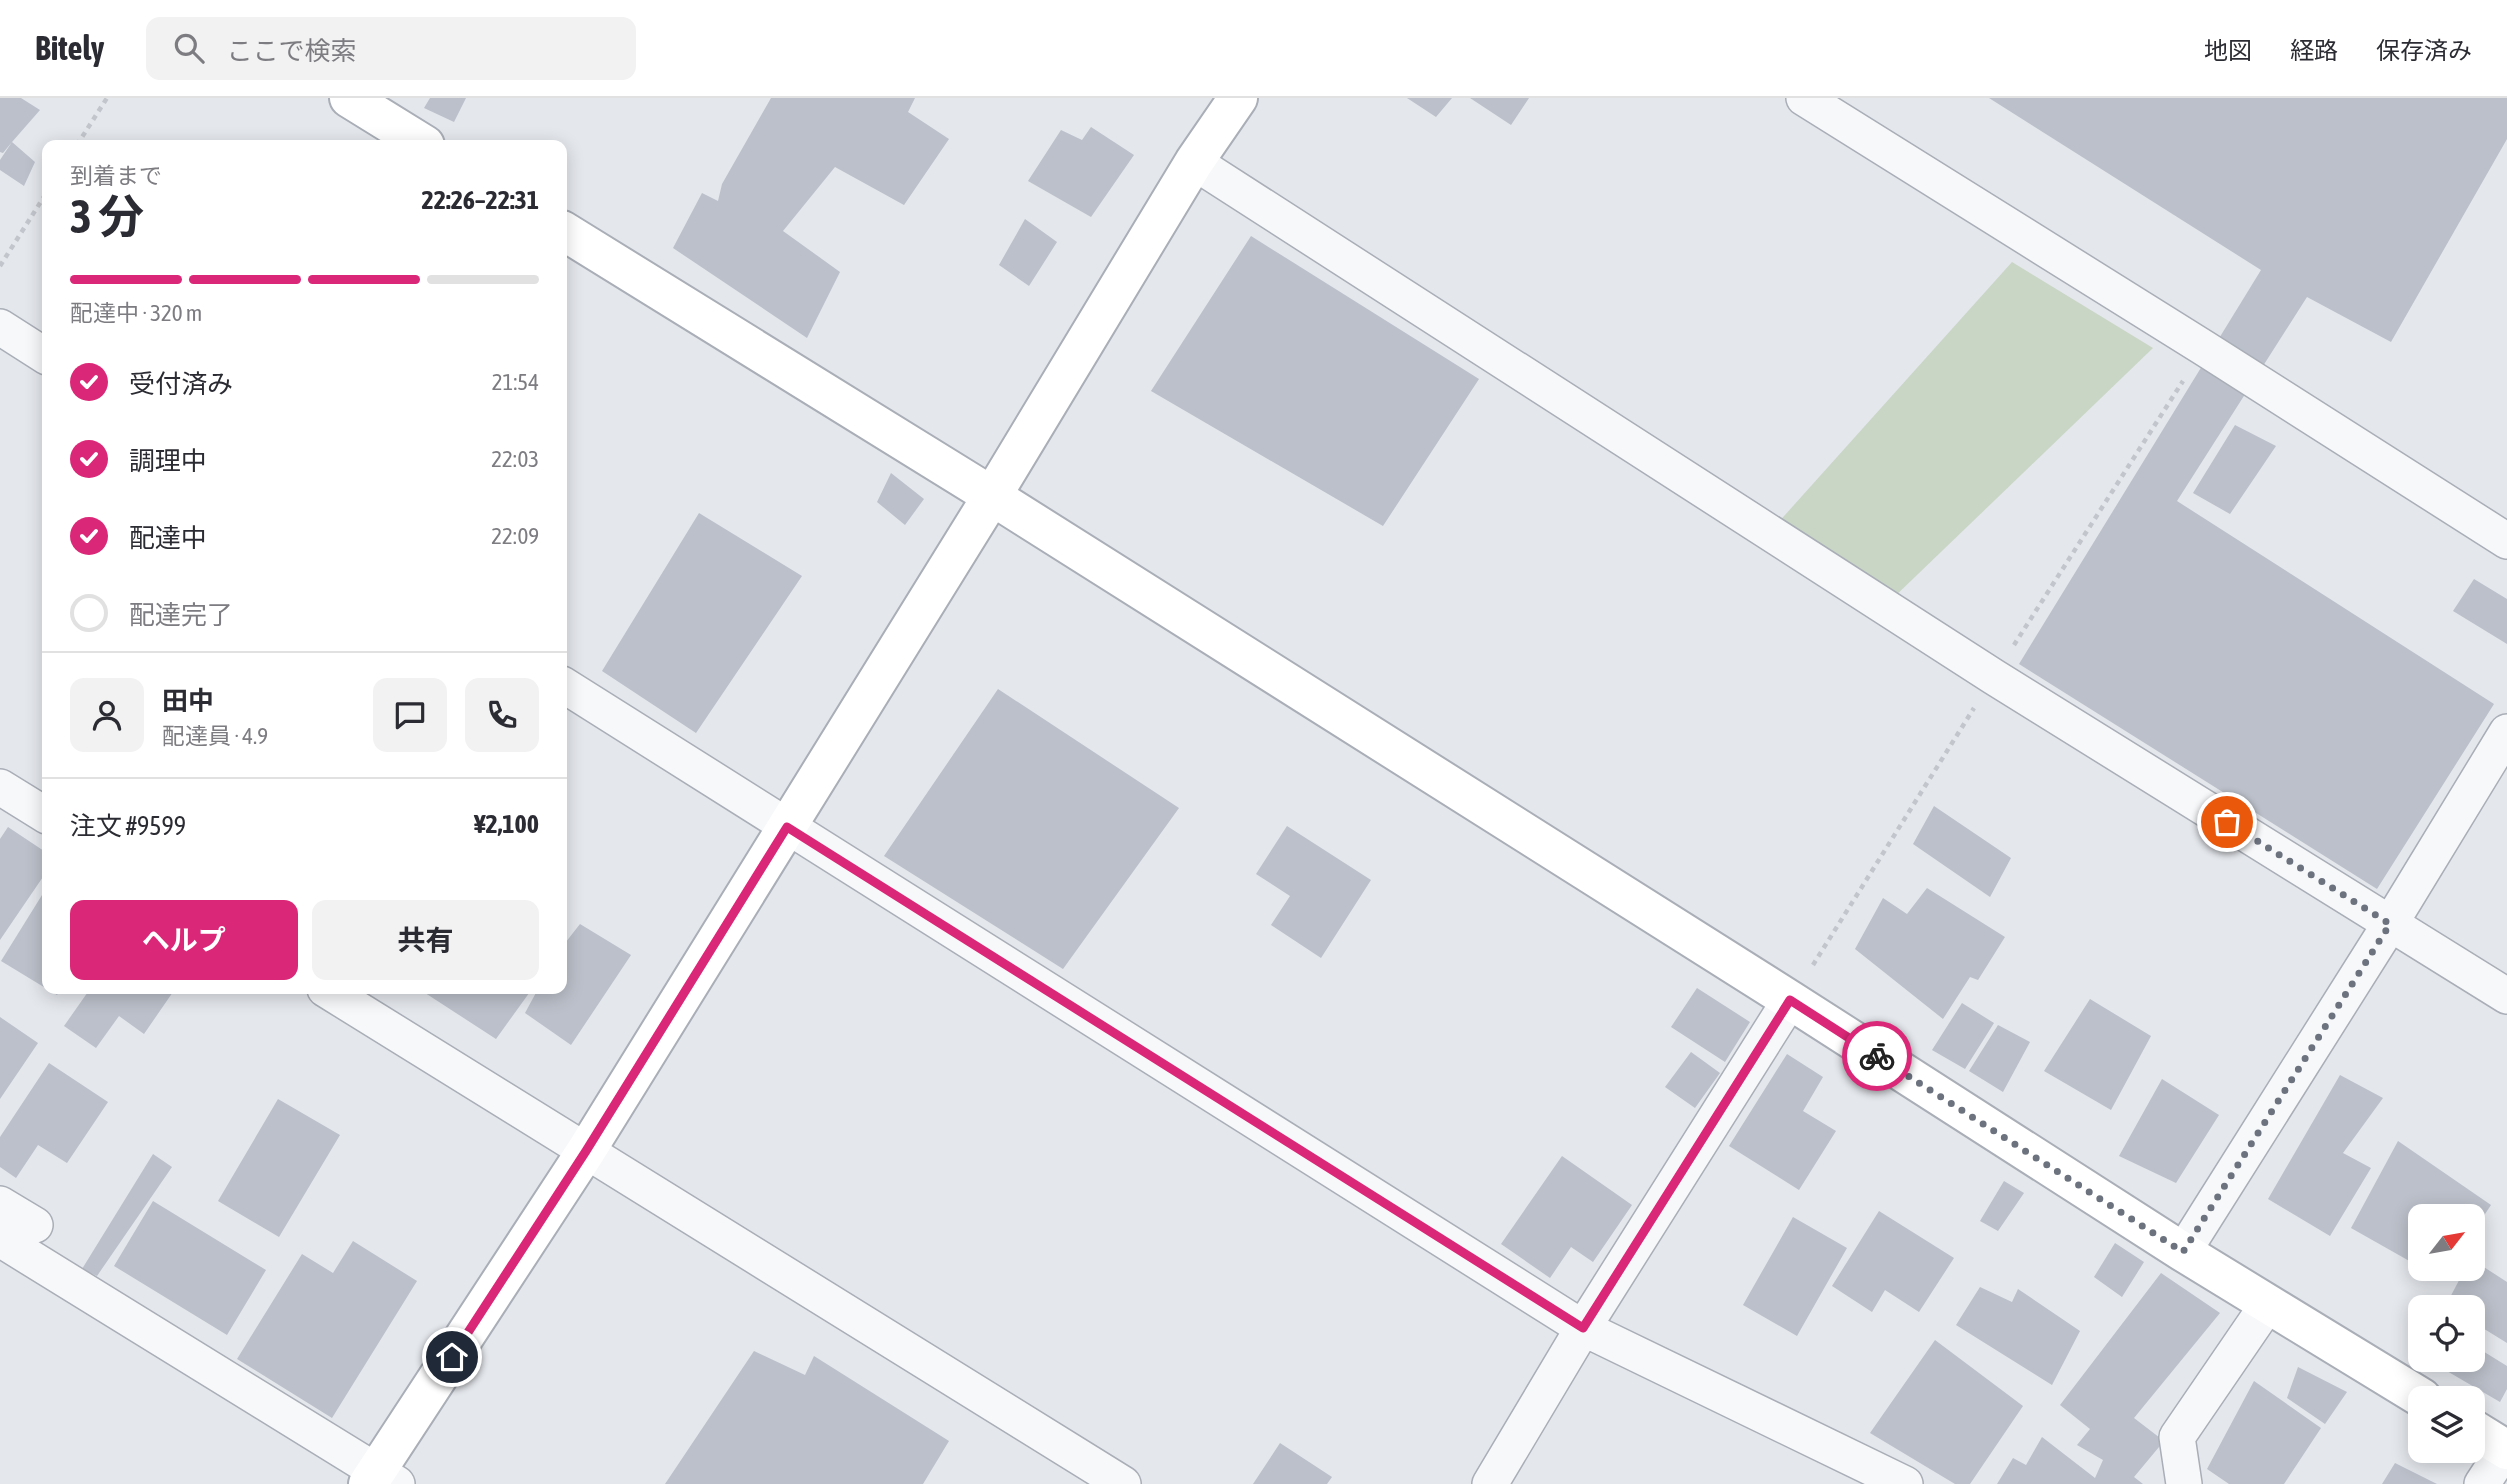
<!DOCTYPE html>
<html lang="ja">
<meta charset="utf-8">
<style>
body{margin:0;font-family:"Asap Condensed","Noto Sans JP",sans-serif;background:#f2f2f3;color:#2b2b33;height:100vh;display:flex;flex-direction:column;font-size:26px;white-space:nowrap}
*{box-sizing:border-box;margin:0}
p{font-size:23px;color:#7c7c81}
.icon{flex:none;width:38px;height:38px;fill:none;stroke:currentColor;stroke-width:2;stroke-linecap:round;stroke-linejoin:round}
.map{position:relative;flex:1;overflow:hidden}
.panel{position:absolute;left:42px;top:42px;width:525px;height:854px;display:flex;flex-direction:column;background:#fff;border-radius:14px;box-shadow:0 4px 18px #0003}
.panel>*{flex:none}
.needle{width:46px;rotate:59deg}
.tools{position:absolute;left:2408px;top:1106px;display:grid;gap:14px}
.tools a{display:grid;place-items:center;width:77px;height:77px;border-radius:14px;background:#fff;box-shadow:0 4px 18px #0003;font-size:35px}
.pin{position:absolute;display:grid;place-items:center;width:60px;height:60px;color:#fff;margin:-30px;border:4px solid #fff;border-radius:50%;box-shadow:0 2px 7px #0007}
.courier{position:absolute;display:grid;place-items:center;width:70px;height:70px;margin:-35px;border:5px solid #db2777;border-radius:50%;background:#fff;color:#222;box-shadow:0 2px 9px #0007}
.overview em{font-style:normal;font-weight:700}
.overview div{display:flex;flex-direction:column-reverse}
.overview{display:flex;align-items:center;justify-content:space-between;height:119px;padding:0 28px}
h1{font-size:46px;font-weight:700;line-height:52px}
.bar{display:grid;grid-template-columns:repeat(4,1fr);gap:10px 7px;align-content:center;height:84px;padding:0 28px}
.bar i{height:9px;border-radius:5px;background:#e1e1e2}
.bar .selected{background:#db2777}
.bar p{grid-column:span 4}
.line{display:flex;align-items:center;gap:18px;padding:0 28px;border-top:2px solid #e1e1e2}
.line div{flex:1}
.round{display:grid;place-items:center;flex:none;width:74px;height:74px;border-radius:14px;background:#f2f2f3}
ol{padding:0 28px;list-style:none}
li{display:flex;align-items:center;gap:21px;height:77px}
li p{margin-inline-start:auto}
li .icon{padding:7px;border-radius:50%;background:#db2777;color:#fff;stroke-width:4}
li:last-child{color:#7c7c81}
li i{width:38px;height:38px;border:4px solid #e1e1e2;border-radius:50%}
.button{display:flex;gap:14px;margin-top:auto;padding:14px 28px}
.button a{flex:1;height:80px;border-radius:14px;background:#db2777;color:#fff;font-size:28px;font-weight:700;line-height:80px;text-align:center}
.button a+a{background:#f2f2f3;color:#2b2b33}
header{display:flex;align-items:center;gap:42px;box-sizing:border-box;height:98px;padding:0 35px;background:#fff;border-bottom:2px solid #e1e1e2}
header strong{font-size:33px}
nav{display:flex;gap:38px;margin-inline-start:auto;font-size:24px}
.search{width:490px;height:63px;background:#f2f2f3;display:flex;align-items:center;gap:18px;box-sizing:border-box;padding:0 24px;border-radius:14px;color:#7c7c81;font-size:26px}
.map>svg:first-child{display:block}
</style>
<header>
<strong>Bitely</strong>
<div class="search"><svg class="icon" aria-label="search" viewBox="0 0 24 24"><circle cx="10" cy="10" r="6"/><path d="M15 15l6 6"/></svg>ここで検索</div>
<nav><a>地図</a><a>経路</a><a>保存済み</a></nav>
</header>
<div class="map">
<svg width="2507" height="1386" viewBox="0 0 2507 1386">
<rect width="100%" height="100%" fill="#e4e7ec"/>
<path fill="#c9d6c5" d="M2012,164L2153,250L1890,503L1776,427Z"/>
<path fill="#bbc0ca" d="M0,0H21L40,12L12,44L35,64L24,88L0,72V62L12,44L3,55L0,54Z
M430,0H466L454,24L424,10Z
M771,0H915L908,14L949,41L904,107L835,69L783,133L840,174L807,240L673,150L702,95L718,103L722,86Z
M1407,0H1452L1436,19Z
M1470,0H1529L1511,27Z
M1989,0H2507V41L2391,244L2307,199L2177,403L2494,606L2377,791L2019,566L2261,172Z
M1091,29L1134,57L1091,119L1028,83L1061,32L1082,42Z
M1025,121L1057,144L1029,188L999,167Z
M1251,138L1479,281L1383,428L1151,293Z
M2235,327L2276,348L2230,416L2193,395Z
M891,375L924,401L905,427L877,404Z
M699,415L802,478L696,635L602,573Z
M2474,481L2507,501V546L2453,513Z
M998,591L1179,710L1063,871L884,758Z
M1934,708L2011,760L1990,799L1913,746Z
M1287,728L1371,782L1321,860L1271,827L1290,798L1256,776Z
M8,729L47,755V773L0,842V741Z
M47,789V891H61L57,897L1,863Z
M1927,790L2005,839L1978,882L1970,879L1943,921L1855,851L1883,800L1907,816Z
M580,826L631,857L571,947L525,915L538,891H562V849Z
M1697,890L1750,924L1725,964L1671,929Z
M90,891H175L144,936L119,918L96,950L64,928Z
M419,891H532L496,941Z
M2090,901L2151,938L2111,1012L2044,973Z
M1962,905L1994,925L1965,971L1932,952Z
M0,919L38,945L0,1001Z
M1998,927L2030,944L2003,994L1969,973Z
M1691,954L1720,975L1695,1010L1665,989Z
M1787,956L1823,979L1803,1013L1836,1033L1799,1092L1729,1048Z
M49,965L108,1004L67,1065L38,1047L16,1080L0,1069V1039Z
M2340,977L2383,1000L2343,1055L2371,1070L2330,1138L2268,1101Z
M2162,981L2219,1017L2176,1085L2119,1058Z
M278,1001L340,1037L279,1139L218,1103Z
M2398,1043L2491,1107L2473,1134V1118H2420V1169L2351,1130Z
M153,1056L172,1069L97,1178L82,1171Z
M1562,1058L1632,1107L1593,1164L1571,1149L1550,1180L1501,1146Z
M2004,1083L2024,1095L1998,1133L1980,1123Z
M153,1103L266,1172L227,1237L114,1168Z
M1879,1113L1954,1160L1919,1214L1885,1192L1872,1214L1832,1188Z
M1793,1119L1847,1150L1797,1238L1743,1207Z
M353,1143L417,1183L332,1320L237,1261L302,1156L333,1175Z
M2115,1145L2144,1164L2122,1199L2094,1179Z
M2473,1162L2507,1184V1245L2473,1224V1209H2450L2446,1207L2465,1171H2473Z
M2423,1171H2448L2441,1181Z
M2161,1175L2220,1215L2134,1320L2164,1343L2134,1379L2143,1386H1997L2013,1360L2026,1367L2042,1339L2095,1380L2103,1362L2077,1347L2090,1331L2060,1307Z
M1980,1189L2012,1204L2018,1191L2080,1233L2052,1287L1956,1227Z
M1935,1242L2023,1308L1970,1386H1955L1870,1335Z
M2473,1247L2507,1268V1291L2500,1304L2428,1262H2473Z
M754,1253L805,1277L814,1258L949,1343L923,1386H665Z
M2298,1269L2347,1294L2325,1326L2287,1300Z
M2254,1283L2321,1330L2284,1386H2229L2207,1371Z
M1280,1345L1332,1379L1327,1386H1253Z
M2395,1365L2437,1386H2382Z"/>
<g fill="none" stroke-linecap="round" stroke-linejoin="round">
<g stroke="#a9aeb7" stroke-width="38">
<path id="street" d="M1804,0L2204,250L2507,443
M1194,64L1994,579L2507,898
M0,229L47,259
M562,586L1583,1230L1905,1386
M0,689L47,718
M325,891L1123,1386
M0,1106L35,1127
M0,1141L397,1386
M2183,1154L2390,826L2507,634
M1490,1386L1583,1230L1790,902
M2184,1386L2177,1339L2268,1206
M2482,1386L2505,1351"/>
</g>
<g stroke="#a9aeb7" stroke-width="42">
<path id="secondary" d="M349,0L425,47
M562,132L992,398L1790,902L2183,1154L2422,1300
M2473,1331L2507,1352
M368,1386L586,1053L992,398L1194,64L1238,0"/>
</g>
<path stroke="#c2c5cb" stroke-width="4.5" stroke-dasharray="5 5" stroke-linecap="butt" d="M77,47L107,0
M0,168L47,94
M2014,547L2183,283
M1813,867L1974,610"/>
<use href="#street" stroke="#f7f8fa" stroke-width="35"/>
<use href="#secondary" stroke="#fff" stroke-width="38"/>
</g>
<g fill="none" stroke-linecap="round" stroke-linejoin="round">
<path stroke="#6c737f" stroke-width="7" stroke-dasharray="0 12.6" d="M1877,958L2183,1154L2390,826L2227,724"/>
<path stroke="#db2777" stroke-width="9" d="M452,1259L586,1053L787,729L1583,1230L1790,902L1877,958"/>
</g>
</svg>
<div class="tools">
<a><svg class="needle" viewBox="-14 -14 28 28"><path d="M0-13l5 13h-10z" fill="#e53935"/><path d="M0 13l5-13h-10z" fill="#7c7c81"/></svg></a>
<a><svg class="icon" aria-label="locate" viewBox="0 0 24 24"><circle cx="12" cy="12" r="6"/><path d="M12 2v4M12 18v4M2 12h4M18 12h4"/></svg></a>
<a><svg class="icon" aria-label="layers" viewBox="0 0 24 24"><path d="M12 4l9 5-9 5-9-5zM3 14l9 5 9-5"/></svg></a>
</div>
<div class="pin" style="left:2227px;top:724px;background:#ea580c"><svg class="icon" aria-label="bag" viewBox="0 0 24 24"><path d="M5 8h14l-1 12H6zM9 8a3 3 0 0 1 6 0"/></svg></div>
<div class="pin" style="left:452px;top:1259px;background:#1f2937"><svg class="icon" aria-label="home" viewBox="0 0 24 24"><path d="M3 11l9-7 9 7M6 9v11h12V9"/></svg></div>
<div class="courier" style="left:1877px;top:958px"><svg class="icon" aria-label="bike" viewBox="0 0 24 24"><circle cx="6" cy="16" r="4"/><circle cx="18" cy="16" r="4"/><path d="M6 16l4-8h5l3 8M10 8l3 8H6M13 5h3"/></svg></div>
<section class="panel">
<div class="overview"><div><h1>3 分</h1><p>到着まで</p></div><em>22:26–22:31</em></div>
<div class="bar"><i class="selected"></i><i class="selected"></i><i class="selected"></i><i></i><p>配達中 · 320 m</p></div>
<ol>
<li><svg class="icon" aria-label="check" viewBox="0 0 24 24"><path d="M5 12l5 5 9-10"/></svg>受付済み<p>21:54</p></li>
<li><svg class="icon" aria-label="check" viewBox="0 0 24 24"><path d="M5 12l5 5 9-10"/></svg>調理中<p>22:03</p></li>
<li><svg class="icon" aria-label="check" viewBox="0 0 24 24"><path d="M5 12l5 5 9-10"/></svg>配達中<p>22:09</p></li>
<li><i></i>配達完了</li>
</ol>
<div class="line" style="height:126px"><a class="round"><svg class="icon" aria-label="person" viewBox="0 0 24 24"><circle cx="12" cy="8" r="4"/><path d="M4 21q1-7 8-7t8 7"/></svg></a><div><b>田中</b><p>配達員 · 4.9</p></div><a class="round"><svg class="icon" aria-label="chat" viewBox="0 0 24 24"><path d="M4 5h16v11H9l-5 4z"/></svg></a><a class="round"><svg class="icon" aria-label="phone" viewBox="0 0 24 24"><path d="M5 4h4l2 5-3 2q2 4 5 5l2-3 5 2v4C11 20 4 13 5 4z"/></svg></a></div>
<div class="line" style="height:91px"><div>注文 #9599</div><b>¥2,100</b></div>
<div class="button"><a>ヘルプ</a><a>共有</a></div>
</section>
</div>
